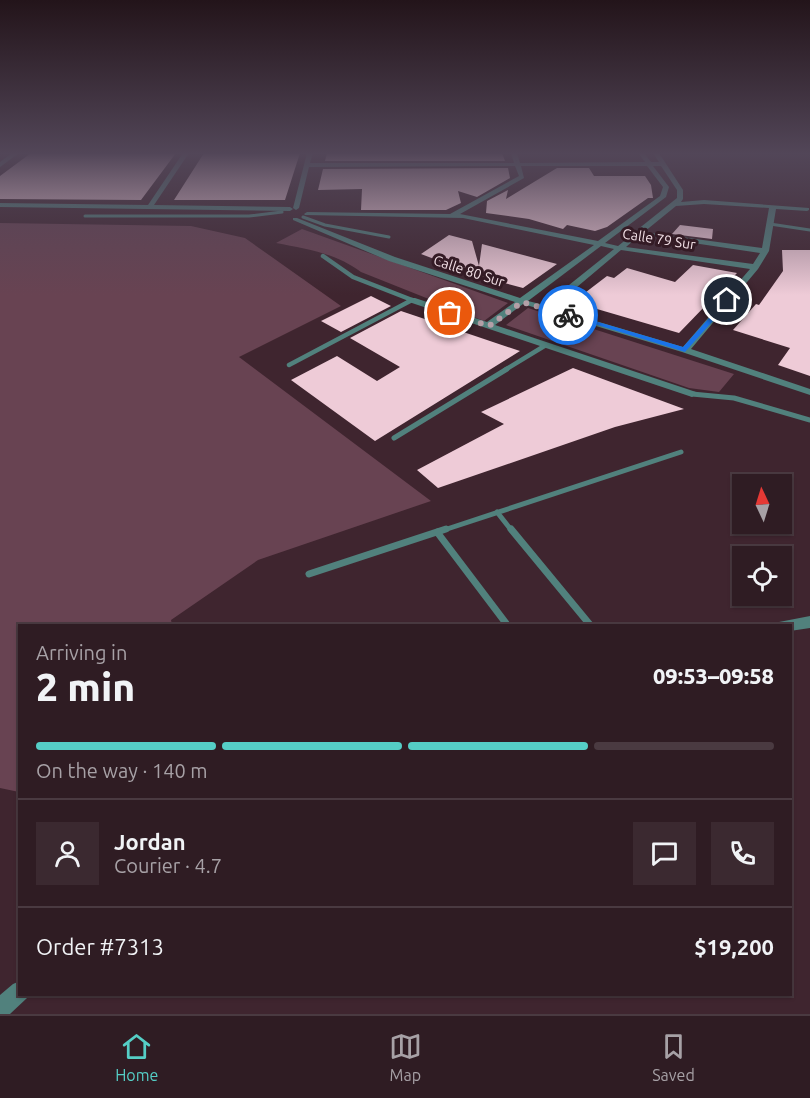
<!DOCTYPE html>
<meta charset="utf-8">
<style>
body{margin:0;font-family:Ubuntu,sans-serif;background:#3b2930;color:#f1f3f6;height:100vh;display:flex;flex-direction:column;font-size:22px;white-space:nowrap}
*{box-sizing:border-box;margin:0}
p{font-size:20px;color:#a7a1a6}
.icon{flex:none;width:33px;height:33px;fill:none;stroke:currentColor;stroke-width:2;stroke-linecap:round;stroke-linejoin:round}
.map{position:relative;flex:1;overflow:hidden}
.sheet{position:absolute;left:18px;top:624px;width:774px;height:372px;display:flex;flex-direction:column;background:#2f1c23;border-radius:0px;box-shadow:0 2px 4px #0004,0 0 0 2px #4a3a41}
.sheet>*{flex:none}
.needle{width:39px;rotate:356deg}
.tools{position:absolute;left:732px;top:474px;display:grid;gap:12px}
.tools a{display:grid;place-items:center;width:60px;height:60px;border-radius:0px;background:#2f1c23;box-shadow:0 2px 4px #0004,0 0 0 2px #4a3a41;font-size:30px}
.pin{position:absolute;display:grid;place-items:center;width:51px;height:51px;color:#fff;margin:-26px;border:3px solid #fff;border-radius:50%;box-shadow:0 2px 6px #0007}
.courier{position:absolute;display:grid;place-items:center;width:60px;height:60px;margin:-30px;border:4px solid #1a73e8;border-radius:50%;background:#fff;color:#222;box-shadow:0 2px 8px #0007}
.summary em{font-style:normal;font-weight:800}
.summary div{display:flex;flex-direction:column-reverse}
.summary{display:flex;align-items:center;justify-content:space-between;height:102px;padding:0 18px}
h1{font-size:39px;font-weight:800;line-height:45px}
.bar{display:grid;grid-template-columns:repeat(4,1fr);gap:9px 6px;align-content:center;height:72px;padding:0 18px}
.bar i{height:8px;border-radius:4px;background:#4a3a41}
.bar .selected{background:#55cec6}
.bar p{grid-column:span 4}
.line{display:flex;align-items:center;gap:15px;padding:0 18px;border-top:2px solid #4a3a41}
.line div{flex:1}
.round{display:grid;place-items:center;flex:none;width:63px;height:63px;border-radius:0px;background:#3b2930}
.tabs{display:flex;justify-content:space-around;align-items:center;height:84px;border-top:2px solid #4a3a41;background:#2f1c23;font-size:16px;color:#a7a1a6}
.tabs a{display:grid;justify-items:center;gap:3px}
.tabs .selected{color:#55cec6}
.map>svg:first-child{display:block}
</style>
<div class="map">
<svg width="810" height="1014" viewBox="0 0 810 1014">
<rect width="100%" height="100%" fill="#3f252f"/>
<path fill="#684352" d="M0,223L191,226L245,238L341,306L239,357L431,501L258,560L171,620L172,625L20,626L19,792L0,788Z
M302,229L508,303L484,321L361,272C336,253 306,249 276,243Z
M528,308L734,374L719,392L689,388L506,325Z"/>
<path fill="#eecbd7" d="M31,153H176L141,200L0,199V176Z
M204,153H300L285,200H174Z
M327,153H502L505,161H325Z
M508,168L510,178L477,197L458,191L461,203L446,210H361L362,189L318,190L323,169Z
M557,168H589L594,176H645L651,185L653,198H648L607,227L595,231L567,225L563,229L529,219L486,213L487,201L508,190L506,199Z
M680,225L713,229L712,239L672,234Z
M449,235L472,241L479,266L482,244L557,264L523,288L479,276L421,254Z
M782,250H810V376L778,365L790,348L733,330L756,304L759,305L783,271Z
M693,265L737,273L679,333L573,302L607,276L614,278L627,268L675,282Z
M371,296L391,306L341,332L321,321Z
M401,311L520,351L375,441L291,380L337,356L377,381L400,367L350,338Z
M573,368L684,409L615,427L438,488L417,470L504,424L481,412Z"/>
<g fill="none" stroke-linecap="round" stroke-linejoin="round">
<path stroke="#51817d" stroke-width="3" d="M85,216H249L282,212
M303,217L325,225L389,237
M770,224L810,230"/>
<path stroke="#51817d" stroke-width="4.5" d="M323,256L353,277L412,300
M289,365L412,300
M505,370L546,345"/>
<path stroke="#51817d" stroke-width="5" d="M692,394L734,398L810,420
M394,438L507,369
M497,512L512,531
M441,531L681,452"/>
<path stroke="#51817d" stroke-width="7" d="M511,529L591,626
M437,532L508,626
M309,574L446,529"/>
<path fill="#51817d" fill-rule="evenodd" d="M12,153H19L0,167V162Z
M183,153H189L154,205L290,207L293,209L290,211L0,207V203L148,205Z
M307,153H313L310,163H514L511,153H517L520,163L645,162L638,153H644L651,162H659L653,153H659L683,190V199L681,202L704,200L809,208V210L807,211L776,209L769,251L758,269L691,349L810,389V395L682,352L523,304L495,325L696,392L697,394L692,397L409,302V298H415L487,322L515,302L389,261L293,220V218H297L395,257L520,298L594,245L463,218L305,215L304,214L307,212L450,214L519,176L515,166L309,167L299,208L296,210L293,208ZM521,166H647L663,187L660,196L598,241L460,214L524,178ZM653,166H661L677,190V198L637,230L631,231L630,232L633,234L618,246L605,243L666,197L669,187ZM704,204L769,208L762,248L644,232L676,206ZM640,235L760,253L753,264L626,247ZM601,246L614,249L544,305L528,301ZM621,250L750,269L683,347L552,308Z
M810,616V628L790,631V626H777L779,622Z
M20,981V994H29L27,998L10,1014H0V995L13,984Z"/>
</g>
<linearGradient id="sky" x2="0" y2="1"><stop stop-color="#23141a"/><stop offset="0.52" stop-color="#524658"/><stop offset="1" stop-color="#524658" stop-opacity="0"/></linearGradient>
<rect width="810" height="295" fill="url(#sky)"/>
<path fill="#1a73e8" d="M727,298L730,302L685,352L565,315L571,314L683,347Z"/>
<g fill="none" stroke-linecap="round" stroke-linejoin="round">
<path stroke="#b49fa7" stroke-width="6" stroke-dasharray="0 10.8" d="M450,313L489,326L522,302L568,315"/>
</g>
<g text-anchor="middle" dominant-baseline="central" stroke-width="6" stroke-linejoin="round" paint-order="stroke">
<g font-size="14" fill="#f3e1e7" stroke="#341b25">
<text transform="translate(659 239) rotate(9)">Calle 79 Sur</text>
<text transform="translate(469 271) rotate(18)">Calle 80 Sur</text>
</g>
</g>
</svg>
<div class="tools">
<a><svg class="needle" viewBox="-14 -14 28 28"><path d="M0-13l5 13h-10z" fill="#e53935"/><path d="M0 13l5-13h-10z" fill="#a7a1a6"/></svg></a>
<a><svg class="icon" aria-label="locate" viewBox="0 0 24 24"><circle cx="12" cy="12" r="6"/><path d="M12 2v4M12 18v4M2 12h4M18 12h4"/></svg></a>
</div>
<div class="pin" style="left:450px;top:313px;background:#ea580c"><svg class="icon" aria-label="bag" viewBox="0 0 24 24"><path d="M5 8h14l-1 12H6zM9 8a3 3 0 0 1 6 0"/></svg></div>
<div class="pin" style="left:727px;top:300px;background:#1f2937"><svg class="icon" aria-label="home" viewBox="0 0 24 24"><path d="M3 11l9-7 9 7M6 9v11h12V9"/></svg></div>
<div class="courier" style="left:568px;top:315px"><svg class="icon" aria-label="bike" viewBox="0 0 24 24"><circle cx="6" cy="16" r="4"/><circle cx="18" cy="16" r="4"/><path d="M6 16l4-8h5l3 8M10 8l3 8H6M13 5h3"/></svg></div>
<section class="sheet">
<div class="summary"><div><h1>2 min</h1><p>Arriving in</p></div><em>09:53–09:58</em></div>
<div class="bar"><i class="selected"></i><i class="selected"></i><i class="selected"></i><i></i><p>On the way · 140 m</p></div>
<div class="line" style="height:108px"><a class="round"><svg class="icon" aria-label="person" viewBox="0 0 24 24"><circle cx="12" cy="8" r="4"/><path d="M4 21q1-7 8-7t8 7"/></svg></a><div><b>Jordan</b><p>Courier · 4.7</p></div><a class="round"><svg class="icon" aria-label="chat" viewBox="0 0 24 24"><path d="M4 5h16v11H9l-5 4z"/></svg></a><a class="round"><svg class="icon" aria-label="phone" viewBox="0 0 24 24"><path d="M5 4h4l2 5-3 2q2 4 5 5l2-3 5 2v4C11 20 4 13 5 4z"/></svg></a></div>
<div class="line" style="height:78px"><div>Order #7313</div><b>$19,200</b></div>
</section>
</div>
<nav class="tabs">
<a class="selected"><svg class="icon" aria-label="home" viewBox="0 0 24 24"><path d="M3 11l9-7 9 7M6 9v11h12V9"/></svg>Home</a>
<a><svg class="icon" aria-label="map" viewBox="0 0 24 24"><path d="M3 6l6-2 6 2 6-2v14l-6 2-6-2-6 2zM9 4v14M15 6v14"/></svg>Map</a>
<a><svg class="icon" aria-label="saved" viewBox="0 0 24 24"><path d="M7 4h10v16l-5-4-5 4z"/></svg>Saved</a>
</nav>
